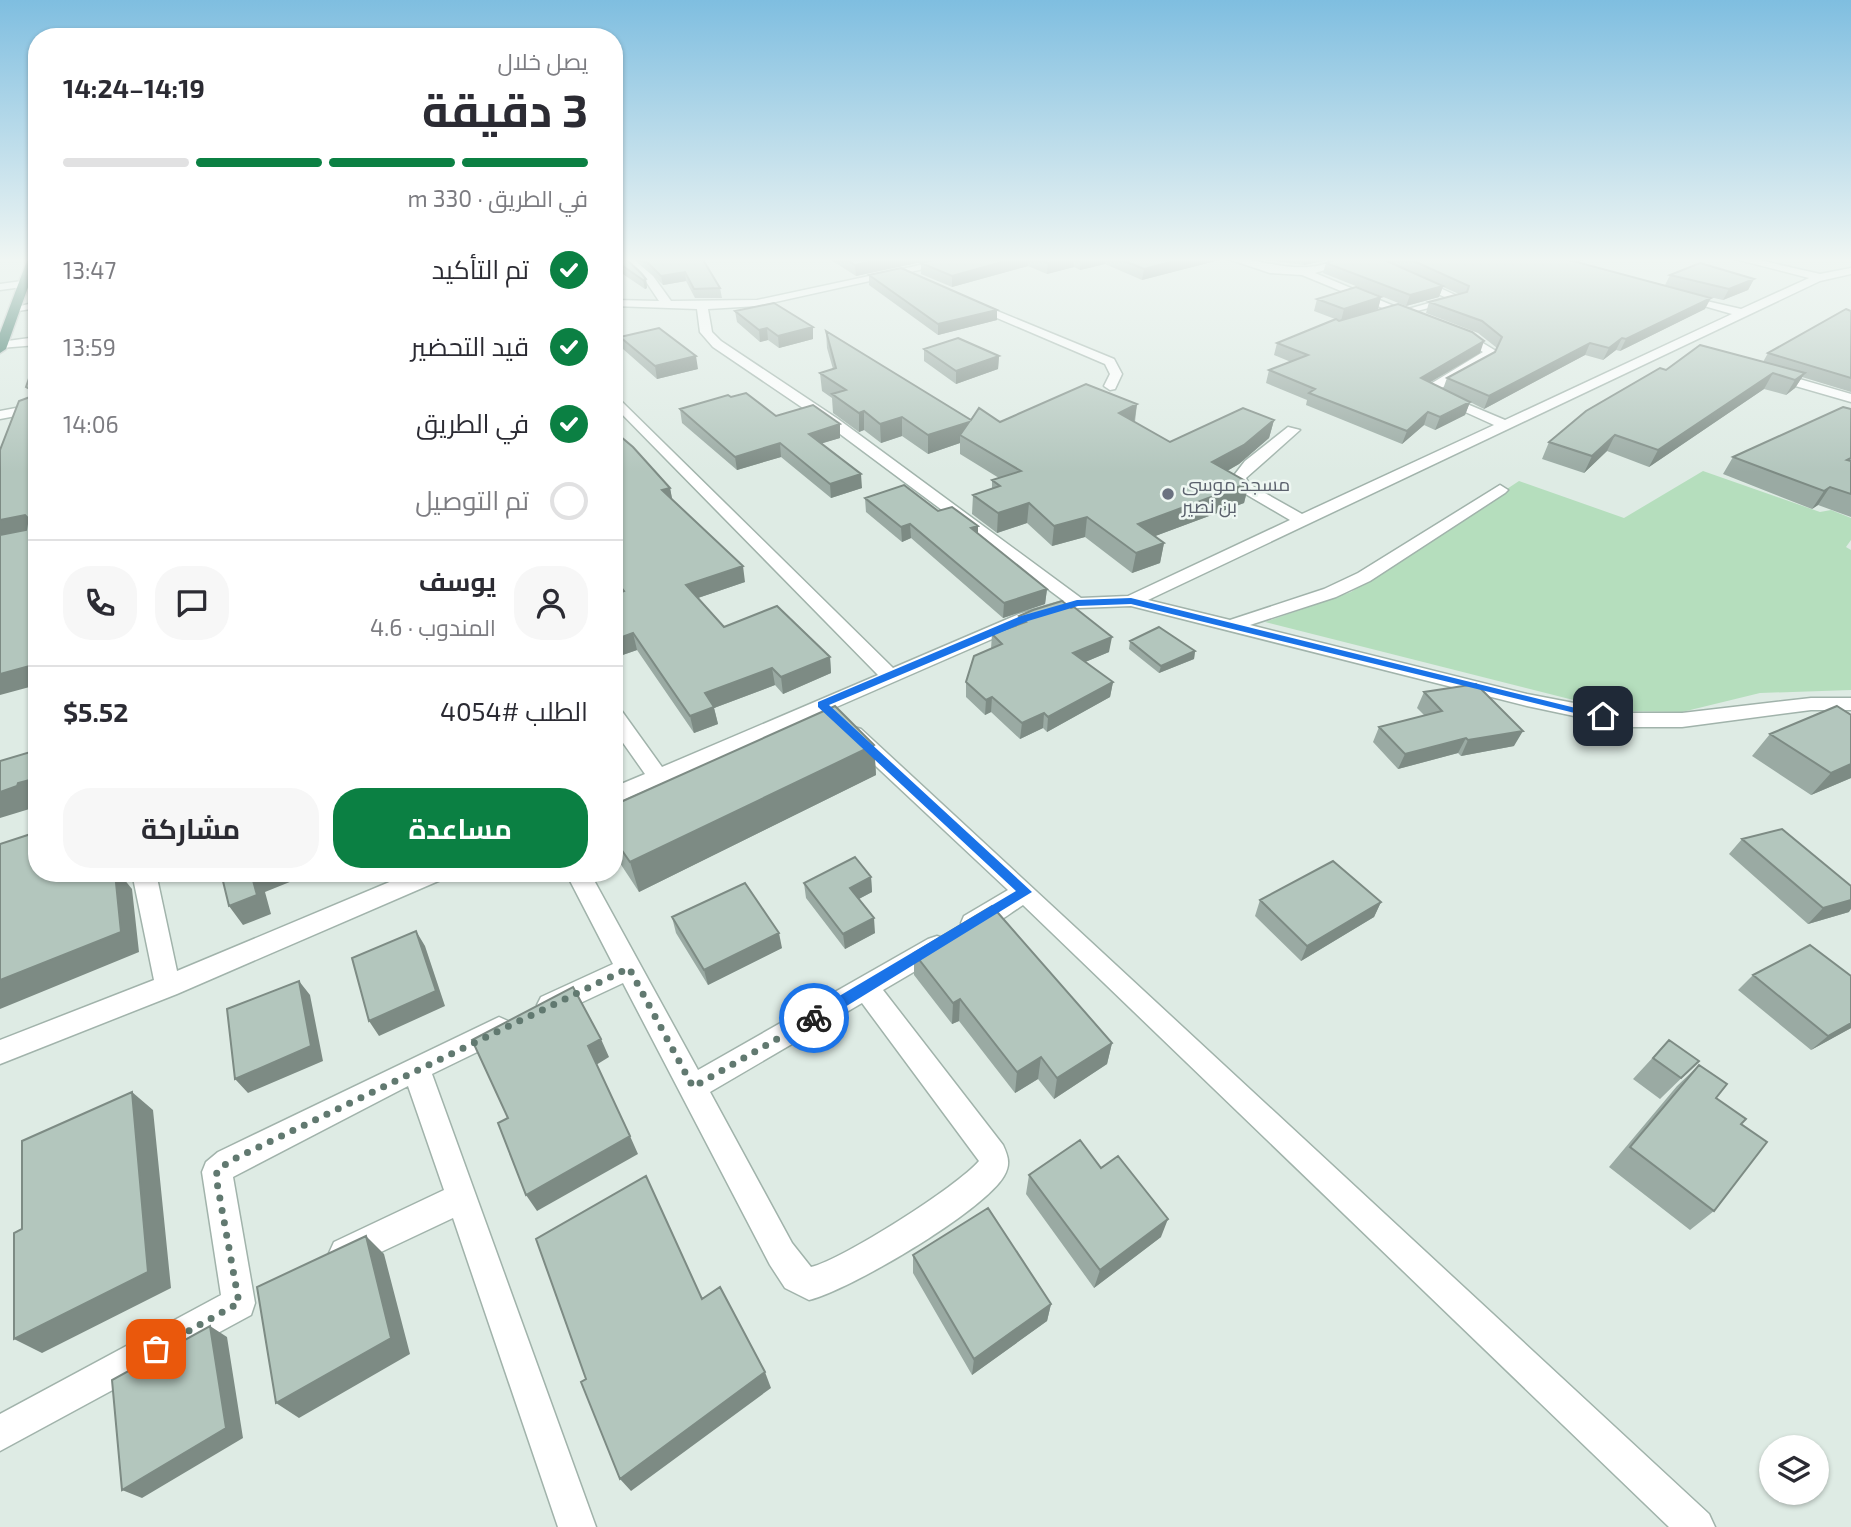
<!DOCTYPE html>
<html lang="ar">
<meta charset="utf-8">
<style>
body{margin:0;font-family:"Exo 2",Cairo,sans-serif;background:#f7f7f7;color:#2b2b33;direction:rtl;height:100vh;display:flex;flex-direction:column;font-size:26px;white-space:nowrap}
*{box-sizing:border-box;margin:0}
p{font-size:23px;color:#7c7c81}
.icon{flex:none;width:38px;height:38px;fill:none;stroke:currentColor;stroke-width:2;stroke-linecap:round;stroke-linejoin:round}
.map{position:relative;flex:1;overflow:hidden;direction:ltr}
.drawer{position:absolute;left:28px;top:28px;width:595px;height:854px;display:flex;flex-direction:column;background:#fff;border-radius:28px;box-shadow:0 2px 5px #0004;direction:rtl}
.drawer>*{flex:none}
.tools{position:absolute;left:1759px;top:1435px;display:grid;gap:14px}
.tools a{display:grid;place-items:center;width:70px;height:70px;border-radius:50%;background:#fff;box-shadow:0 2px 5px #0004;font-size:35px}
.pin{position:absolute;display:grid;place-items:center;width:60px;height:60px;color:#fff;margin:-30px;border-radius:14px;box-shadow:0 4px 10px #0006}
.courier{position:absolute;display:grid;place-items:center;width:70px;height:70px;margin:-35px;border:5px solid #1a73e8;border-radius:50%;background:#fff;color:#222;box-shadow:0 2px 9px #0007}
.headline em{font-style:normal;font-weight:700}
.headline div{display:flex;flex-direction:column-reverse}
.headline{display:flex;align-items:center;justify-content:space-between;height:119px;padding:0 35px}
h1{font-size:46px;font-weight:700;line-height:52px}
.bar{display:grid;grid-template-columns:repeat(4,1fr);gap:10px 7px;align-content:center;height:84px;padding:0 35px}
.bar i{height:9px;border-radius:5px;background:#e1e1e2}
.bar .active{background:#0b8043}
.bar p{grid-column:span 4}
.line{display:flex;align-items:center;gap:18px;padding:0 35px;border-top:2px solid #e1e1e2}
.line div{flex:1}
.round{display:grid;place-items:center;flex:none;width:74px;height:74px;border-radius:28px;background:#f7f7f7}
ol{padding:0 35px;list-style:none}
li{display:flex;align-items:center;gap:21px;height:77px}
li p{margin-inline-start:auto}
li .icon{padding:7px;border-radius:50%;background:#0b8043;color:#fff;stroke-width:4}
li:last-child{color:#7c7c81}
li i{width:38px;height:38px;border:4px solid #e1e1e2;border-radius:50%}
.cta{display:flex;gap:14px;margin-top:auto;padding:14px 35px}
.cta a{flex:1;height:80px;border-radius:28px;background:#0b8043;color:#fff;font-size:28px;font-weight:700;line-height:80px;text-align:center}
.cta a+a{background:#f7f7f7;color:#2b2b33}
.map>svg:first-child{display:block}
</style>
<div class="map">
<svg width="1851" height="1527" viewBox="0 0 1851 1527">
<rect width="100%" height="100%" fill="#deebe4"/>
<path fill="#b5debd" d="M1703,471L1820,512L1831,510L1851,518V540L1846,547L1851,550V690L1760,693L1682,712L1617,711L1265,622L1351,592L1519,481L1624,518Z"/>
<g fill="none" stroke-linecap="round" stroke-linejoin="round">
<g stroke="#a1b3ab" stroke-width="3">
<path id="street" d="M621,258H632L653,276L671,301L757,300L953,258H973L757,306L708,309L712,332L721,341L838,419L1081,598L1128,596L1290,520L1237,489L1232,478L1245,461L1288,427L1300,430L1246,478L1249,484L1302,514L1494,425L1419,391L1483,352L1455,335V331H1463L1496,351L1489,362L1436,391L1505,420L1732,314L1676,298V294L1741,309L1809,278L1731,258H1750L1820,274L1851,268V274L1820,281L1148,600L1230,620L1324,589L1358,573L1500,485L1508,490L1505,493L1370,581L1336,597L1250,625L1527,694L1626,713H1682L1811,698H1851V710H1811L1682,727H1626L1527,706L1131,606L1078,608L1031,622L614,804V787L645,774L614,730V708L621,710L662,767L878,675L614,406V394L893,668L1019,614L1064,601L828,425L713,347L700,332L697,309L614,306V300L659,301L645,280Z
M1225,258C1263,258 1293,276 1331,262L1329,258H1339L1341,265L1315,273L1401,309L1380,318H1372V314L1385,309L1302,275L1270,273Z
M1375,258H1389L1385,263L1464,299L1401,315V311L1447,298L1376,267Z
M37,279V285L0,290V284Z
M973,301L1114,359L1122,374L1115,389L1110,390L1104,386L1110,374L1105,364L969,306L967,304Z
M37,302V308L18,311L12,308Z
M37,337V345L0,348V342Z
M1772,371L1851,394V402L1768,378V372Z
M37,404V412L0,419V411Z
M854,727L861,729L1709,1514L1715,1527H1669L1023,905C1007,915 984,936 964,930L961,923L964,916L1008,890L847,739L844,734Z
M132,873H156L177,971L411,873H447L443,879L177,994L0,1064V1040L154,980Z
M566,873H590L698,1070L928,939L937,936L946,939L949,946L946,953L883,990L1003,1145C1008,1156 1011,1164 1004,1176C984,1211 850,1290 809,1300L785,1288L770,1265L623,983L559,1013L550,1016L541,1013L537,1005L541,997L613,964ZM862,1003L979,1161C958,1186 842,1260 811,1267L792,1243L710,1092Z
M499,1017L508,1021L512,1029L508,1037L432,1074L596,1527H558L453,1218L345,1269L334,1264L329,1253L334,1242L444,1190L408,1086L233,1177L255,1303L251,1315L0,1451V1414L221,1295L202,1172L206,1162L218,1152Z"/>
</g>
<g stroke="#c0c8c5" stroke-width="3">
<path id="highway" d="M28,258H37V262L6,349L0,353V333Z"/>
</g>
<use href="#street" fill="#fff" fill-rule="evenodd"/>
<use href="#highway" fill="#296957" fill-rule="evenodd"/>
</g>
<path fill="#9aaaa3" d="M614,258L646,279L647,288L645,289L614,268Z
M636,258H702L720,288L722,298H695L686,281L663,285Z
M828,258H940L856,276Z
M941,258H1223V259L1142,280L1105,264L1080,270L1074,267L1047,274L1028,266L952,287L921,274V263Z
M1248,258H1328L1327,260L1304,265Z
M1390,258H1588L1577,263L1665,285L1670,275L1754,279L1748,290L1723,300L1692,293L1705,309L1620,351L1616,350L1603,360L1585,355L1484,409L1470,402L1465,415L1435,430L1424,425L1402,444L1306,405L1307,400L1266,383L1269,370L1291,362L1274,355L1277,343L1335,319L1314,311L1317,299L1381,297L1378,309L1355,316L1480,353L1430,382L1443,389L1447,378L1495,352L1497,348L1478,333L1426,313L1429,302L1459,294L1443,287L1439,297L1406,306L1323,273L1326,263L1389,262Z
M869,275L997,310V320L938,335L869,285Z
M735,311L813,327V339L779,348L768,340L760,342L737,322Z
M1851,311V392L1802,377L1795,388L1786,395L1764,389L1649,467L1607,451L1584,473L1542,459L1549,442L1666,370L1763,362L1768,353Z
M826,331L971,420L1000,422L1137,404L1135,422L1170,442L1274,420L1269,438L1239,464L1227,471L1249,483L1244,503L1155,536L1164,543L1160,563L1132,573L1085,537L1052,546L1027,523L997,533L972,514L973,495L992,489V480L999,478L960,454V443L928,454L902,436L881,443L864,430L859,432L833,413L832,398L822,391L820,373L833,369L827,348Z
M620,337L698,369L657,379L623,349Z
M924,349L999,356L998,369L956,384L924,361Z
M731,397L776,416L840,438L822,443L862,488L831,498L781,457L737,470L682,423L680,409Z
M1851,409V517L1818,505L1812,509L1723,474L1733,457Z
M614,431L670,488L672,500L745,582L698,598L724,627L830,657L831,673L783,694L775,685L714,708L718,724L694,733L637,650L614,658V595L618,593L614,589Z
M865,498L938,511L978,526V533L1047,589L1045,604L1003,618L911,538L902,542L866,512Z
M1019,616L1109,652L1085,662L1113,682L1110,697L1047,732L1043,728L1020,739L991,712L985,715L966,697V682L991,649L992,634L1018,625Z
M1130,641L1195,651L1194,659L1159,673L1129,649Z
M1424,692L1514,746L1461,756L1458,753L1398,769L1373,742L1379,727L1425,716L1417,708Z
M1770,734L1851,778L1811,795L1752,756Z
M874,745L876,775L639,892L614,854V805Z
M1742,839L1849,912L1808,924L1729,854Z
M871,877L872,892L859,899L875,933L845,949L806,898L804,883Z
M1260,900L1381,902L1374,917L1301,961L1255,916Z
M672,917L782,948L708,985L676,933Z
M914,953L1112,1043L1107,1064L1054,1099L1038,1079L1015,1093L959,1021L952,1024L914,975Z
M1753,975L1851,1028L1811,1050L1738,990Z
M1669,1040L1699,1061L1660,1099L1633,1079Z
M1699,1065L1716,1098L1741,1124L1714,1211L1690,1230L1609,1167L1677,1086Z
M1029,1175L1161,1237L1094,1288L1026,1194Z
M913,1255L1051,1304L1047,1321L972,1375L913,1273Z"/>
<path fill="#7d8b84" d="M890,258H940L856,276L855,265Z
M1017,258H1028V266L952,287V276Z
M1069,258H1074V267L1047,274L1048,263Z
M1087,258H1105V264L1080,270L1081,260Z
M1187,258H1223V259L1142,280L1144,269Z
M1305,258H1328L1327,260L1304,265Z
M1568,258H1588L1560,270L1565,259Z
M685,272L686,281L663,285L661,276Z
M646,279L647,288L645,289L643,280Z
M1754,279L1748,290L1723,300L1729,289Z
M1443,286L1439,297L1406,306L1410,295Z
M1381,297L1378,309L1341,321L1344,309Z
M1711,298L1705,309L1620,351L1626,339Z
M997,310V320L938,335V324Z
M813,327V339L779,348L778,336Z
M767,328L768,340L760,342L759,330Z
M1622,338L1616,350L1603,360L1609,348Z
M1484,341L1480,353L1417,390L1421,378Z
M1590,343L1585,355L1484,409L1489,396Z
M696,356L698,369L657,379L655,366Z
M999,356L998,369L956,384V371Z
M1773,373L1764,389L1649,467L1658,450Z
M1805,373L1795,388L1786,395L1795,380Z
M1470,402L1465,415L1435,430L1440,417Z
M1137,404L1134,423L1119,413Z
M864,411V430L859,432V413Z
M1428,412L1424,425L1402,444L1407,431Z
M902,417V436L881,443L880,424Z
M1274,420L1269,438L1239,464L1208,482L1212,462Z
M969,422L960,435V443L928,454V435Z
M840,424V438L810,447L809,434Z
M1615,435L1607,451L1584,473L1592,456Z
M780,443L781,457L737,470L735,457Z
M861,474L862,488L831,498L830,484Z
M1249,483L1244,503L1134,544L1138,524Z
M1830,487L1818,505L1812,509L1824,491Z
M670,488L673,503L662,490Z
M1029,503L1027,523L997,533L998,513Z
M25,515L37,531L0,539V519Z
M1087,517L1085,537L1052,546L1054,526Z
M910,524L911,538L902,542L901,527Z
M978,526V540L971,528Z
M1164,543L1160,563L1132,573L1136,553Z
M743,566L745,582L689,601L686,585Z
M1047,589L1045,604L1003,618L1004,603Z
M633,633L637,650L614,658V640Z
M1112,637L1109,652L1071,668L1073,653Z
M1195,651L1194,659L1159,673L1161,666Z
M830,657L831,673L783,694L781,677Z
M37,664V685L0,695V674Z
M772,668L775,685L714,708L718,724L694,733L690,716L705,693Z
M1113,682L1110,697L1047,732L1048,717Z
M992,697L991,712L985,715L986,700Z
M1044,713L1043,728L1020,739L1022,723Z
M1523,731L1514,746L1461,756L1468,740Z
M1466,738L1458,753L1398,769L1405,754Z
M874,745L876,775L639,892L630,862Z
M1851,764V778L1811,795L1831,773Z
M37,778V803L36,804V807L0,818V792L18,783Z
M88,873H106L88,878Z
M115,873H119L132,889L139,952L0,1009V980Z
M251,873H312L265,892L271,914L243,925L229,906Z
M871,877L872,892L851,903L850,888Z
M1851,900V909L1849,912L1808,924L1823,908Z
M1381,902L1374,917L1301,961L1307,946Z
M874,918L875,933L845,949L843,934Z
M416,931L425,946L445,1006L379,1036L369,1021Z
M779,933L782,948L708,985L704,970Z
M299,981L310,995L323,1061L248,1093L235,1079Z
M960,999L959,1021L952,1024L953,1003Z
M1851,1023V1028L1811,1050L1828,1036Z
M601,1039L609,1057L596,1065L588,1046Z
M1112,1043L1107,1064L1054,1099L1057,1078Z
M1041,1057L1038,1079L1015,1093L1017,1072Z
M132,1092L153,1110L171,1288L42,1353L14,1339Z
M630,1136L638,1154L537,1211L526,1195Z
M1168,1219L1161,1237L1094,1288L1100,1270Z
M366,1236L384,1254L410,1354L299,1418L276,1403Z
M1051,1304L1047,1321L972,1375L974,1359Z
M210,1326L227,1337L243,1438L142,1498L122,1490Z
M765,1372L771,1388L631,1491L620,1479Z"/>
<path fill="#b3c6bd" stroke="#7d8b84" stroke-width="2" d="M614,258H625L641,273L646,279L643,280L614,260Z
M643,258H702L720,288L694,289L685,272L661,276Z
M844,258H890L855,265Z
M941,258H1017L952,276L921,263Z
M1035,258H1069L1048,263Z
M1117,258H1187L1144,269Z
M1339,258H1380L1443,286L1410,295L1326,263Z
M1407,258H1568L1565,259L1711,298L1626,339L1622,338L1609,348L1590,343L1489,396L1447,378L1495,352L1502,337L1482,321L1429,302L1467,292L1469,286Z
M1700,263L1754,279L1729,289L1670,275Z
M901,268L997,310L938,324L869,275Z
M1356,287L1381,297L1344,309L1317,299Z
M774,303L813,327L778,336L767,328L759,330L735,311Z
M1398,304L1472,332L1484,341L1421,378L1470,402L1440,417L1428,412L1407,431L1309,393L1315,389L1269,370L1308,355L1277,343L1336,319L1339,321Z
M1846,309L1851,311V378L1768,353Z
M659,328L696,356L655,366L620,337Z
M826,331L971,420L979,408L1000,422L1086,384L1137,404L1119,413L1170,442L1243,408L1274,420L1244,445L1212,462L1249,483L1138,524L1164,543L1136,553L1087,517L1054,526L1029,503L998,513L973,495L1000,486L992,480L1021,471L960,435L969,422L928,435L902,417L880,424L864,411L859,413L832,394L846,390L820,373L836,368Z
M958,338L999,356L956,371L924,349Z
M1700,345L1805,373L1795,380L1773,373L1658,450L1615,435L1592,456L1549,442L1586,411L1660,368L1666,370Z
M37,355V664L0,674V535L26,530L28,518L25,515L0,520V450L19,401L30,397V389L26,387Z
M746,393L776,416L813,405L840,424L809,434L861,474L830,484L780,443L735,457L680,409L728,395L731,397Z
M1843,407L1851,409V458L1847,460L1851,461V494L1830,487L1824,491L1733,457Z
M614,431L633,447L670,488L662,490L743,566L686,585L724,627L777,606L830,657L781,677L772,668L705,693L714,707L690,716L633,633L614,640V595L624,591L614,578Z
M904,485L938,511L952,507L978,526L971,528L1047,589L1004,603L910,524L901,527L865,498Z
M1062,601L1071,608L1074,607L1112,637L1073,653L1113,682L1048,717L1044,713L1022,723L992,697L986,700L966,682L974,656L1002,644L992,634L1026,622L1019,616L1033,610Z
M1159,627L1195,651L1161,666L1130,641Z
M1476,684L1523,731L1468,740L1466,738L1405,754L1379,727L1442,711L1424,692Z
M835,706L874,745L630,862L614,839V805Z
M1837,706L1851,715V764L1831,773L1770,734Z
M37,750V778L18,783L17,786L0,792V761Z
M1782,829L1851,886V900L1823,908L1742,839Z
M37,832V873H88V878L101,873H115L121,932L0,980V844Z
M855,857L871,877L850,888L874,918L843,934L804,883Z
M1333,861L1381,902L1307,946L1260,900Z
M221,873H251L257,895L229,906Z
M745,883L779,933L704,970L672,917Z
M992,906L1112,1043L1057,1078L1041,1057L1017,1072L960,999L953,1003L914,953Z
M416,931L436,991L369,1021L352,958Z
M1810,945L1851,976V1023L1828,1036L1753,975Z
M299,981L311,1046L235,1079L227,1009Z
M573,987L601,1039L588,1046L630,1136L526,1195L498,1123L508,1118L472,1040Z
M1669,1040L1699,1061L1681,1078L1653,1058Z
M1699,1065L1727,1084L1716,1098L1746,1119L1741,1124L1767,1142L1714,1211L1630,1147Z
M132,1092L148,1272L14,1339V1233L22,1229V1141Z
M1080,1140L1101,1168L1118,1156L1168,1219L1100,1270L1029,1175Z
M646,1176L702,1299L720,1287L765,1372L620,1479L581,1382L586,1379L536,1239Z
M988,1208L1051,1304L974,1359L913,1255Z
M366,1236L391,1338L276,1403L257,1287Z
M210,1326L226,1428L122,1490L112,1380Z"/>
<linearGradient id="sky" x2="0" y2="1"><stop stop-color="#7fbee0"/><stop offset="0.55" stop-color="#f0f6f3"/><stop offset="1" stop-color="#f0f6f3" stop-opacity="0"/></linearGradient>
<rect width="1851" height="472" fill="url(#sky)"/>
<path fill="#1a73e8" d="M1131,598L1608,716L1603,720L1131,604L1078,606L1028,621L829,705L1032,892L819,1023H809V1014L1016,891L818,707V702L1021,616L1077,600Z"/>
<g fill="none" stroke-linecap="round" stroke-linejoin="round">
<path stroke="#617970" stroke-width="7" stroke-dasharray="0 12.6" d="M156,1349L239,1303L216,1177L217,1172L228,1162L629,968L693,1087L814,1018"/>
</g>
<circle fill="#6b7280" stroke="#eef7f2" stroke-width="2.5" cx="1168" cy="494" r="7"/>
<g text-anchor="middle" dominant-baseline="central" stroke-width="5" stroke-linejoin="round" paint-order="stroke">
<g font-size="19" fill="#5b616d" stroke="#eef7f2" text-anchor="start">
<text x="1182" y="483">مسجد موسى<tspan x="1182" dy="22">بن نصير</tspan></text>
</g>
</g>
</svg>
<div class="tools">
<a><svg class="icon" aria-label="layers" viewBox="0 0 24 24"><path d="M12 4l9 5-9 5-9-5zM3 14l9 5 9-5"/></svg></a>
</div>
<div class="pin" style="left:156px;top:1349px;background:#ea580c"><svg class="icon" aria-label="bag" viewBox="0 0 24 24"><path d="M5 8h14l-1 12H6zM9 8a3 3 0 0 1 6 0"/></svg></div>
<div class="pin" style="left:1603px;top:716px;background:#1f2937"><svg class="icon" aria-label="home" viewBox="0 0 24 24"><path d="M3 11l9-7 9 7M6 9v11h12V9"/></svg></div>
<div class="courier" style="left:814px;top:1018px"><svg class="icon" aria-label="bike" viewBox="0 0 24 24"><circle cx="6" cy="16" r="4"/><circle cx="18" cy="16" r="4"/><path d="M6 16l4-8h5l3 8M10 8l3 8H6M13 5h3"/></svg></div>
<section class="drawer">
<div class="headline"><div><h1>3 دقيقة</h1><p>يصل خلال</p></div><em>14:19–14:24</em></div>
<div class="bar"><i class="active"></i><i class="active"></i><i class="active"></i><i></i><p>في الطريق · 330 m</p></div>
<ol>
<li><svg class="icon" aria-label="check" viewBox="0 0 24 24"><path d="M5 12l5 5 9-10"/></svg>تم التأكيد<p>13:47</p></li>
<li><svg class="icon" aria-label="check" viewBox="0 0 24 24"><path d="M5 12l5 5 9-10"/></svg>قيد التحضير<p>13:59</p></li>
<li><svg class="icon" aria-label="check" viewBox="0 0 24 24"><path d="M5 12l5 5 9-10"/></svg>في الطريق<p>14:06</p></li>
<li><i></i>تم التوصيل</li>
</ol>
<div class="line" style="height:126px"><a class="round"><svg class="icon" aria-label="person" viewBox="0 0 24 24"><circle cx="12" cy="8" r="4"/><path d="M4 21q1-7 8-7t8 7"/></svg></a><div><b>يوسف</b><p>المندوب · 4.6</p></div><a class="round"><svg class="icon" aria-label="chat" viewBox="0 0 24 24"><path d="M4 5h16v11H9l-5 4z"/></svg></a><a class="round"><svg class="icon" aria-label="phone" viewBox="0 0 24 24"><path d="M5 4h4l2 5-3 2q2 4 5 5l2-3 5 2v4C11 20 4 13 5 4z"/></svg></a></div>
<div class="line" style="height:91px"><div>الطلب #4054</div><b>$5.52</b></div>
<div class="cta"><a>مساعدة</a><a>مشاركة</a></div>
</section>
</div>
